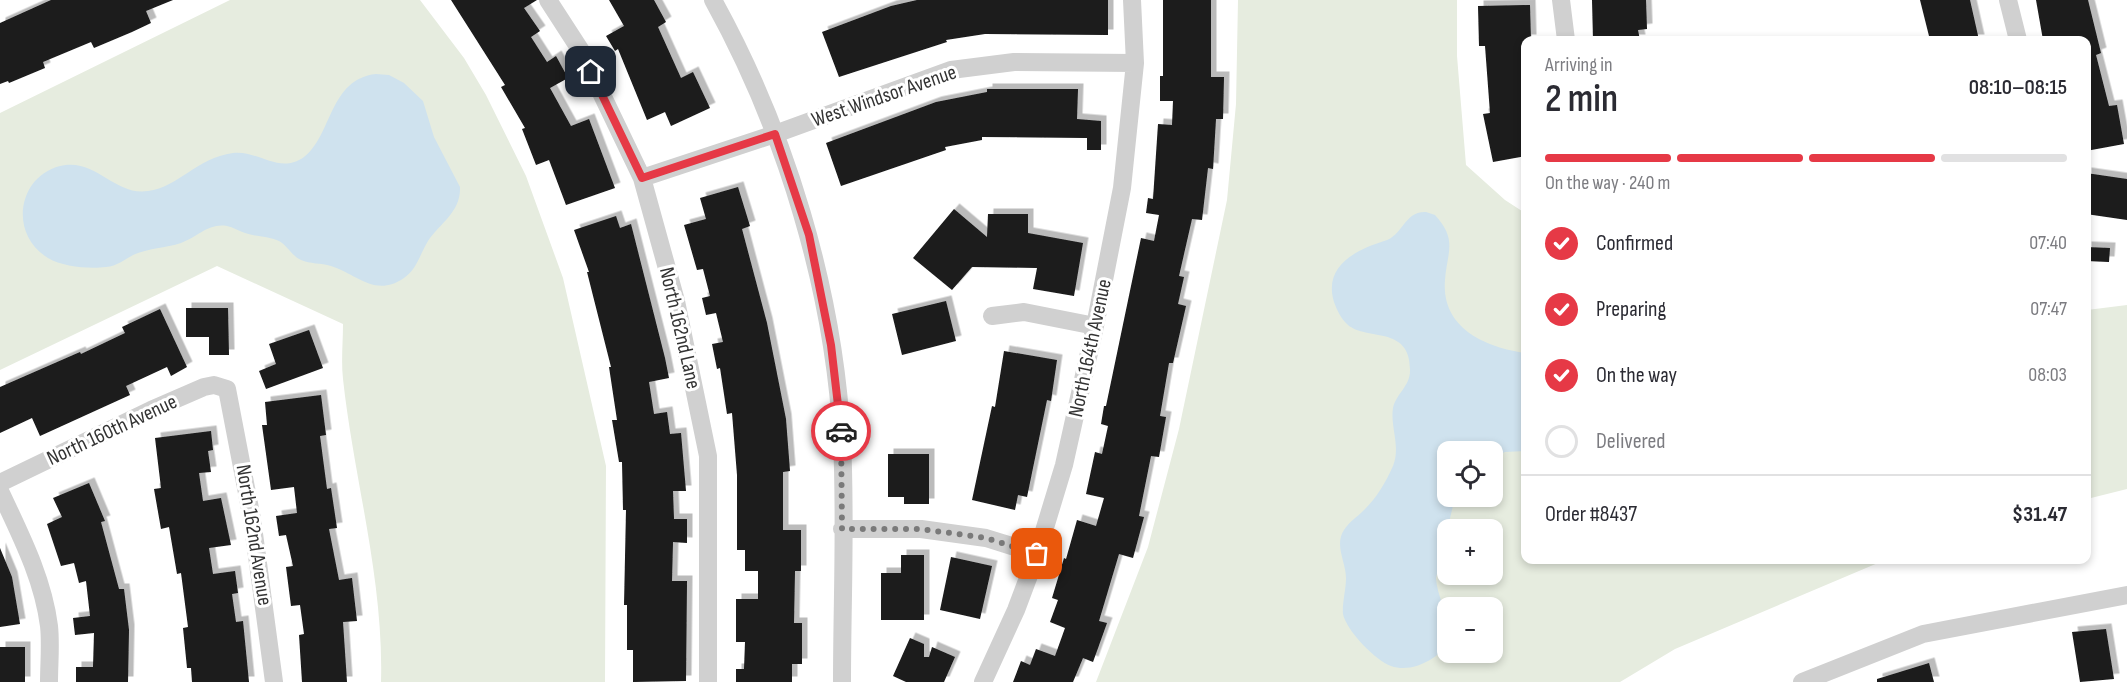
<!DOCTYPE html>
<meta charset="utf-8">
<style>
body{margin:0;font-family:"Sofia Sans Condensed",sans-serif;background:#f2f2f3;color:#2b2b33;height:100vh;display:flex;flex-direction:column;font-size:22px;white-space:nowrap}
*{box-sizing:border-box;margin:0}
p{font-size:20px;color:#7c7c81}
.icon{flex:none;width:33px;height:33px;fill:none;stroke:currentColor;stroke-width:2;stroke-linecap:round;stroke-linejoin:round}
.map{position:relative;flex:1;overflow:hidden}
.details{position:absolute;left:1521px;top:36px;width:570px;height:528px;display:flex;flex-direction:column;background:#fff;border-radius:12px;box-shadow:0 3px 9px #0003}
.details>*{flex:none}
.fabs{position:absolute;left:1437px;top:441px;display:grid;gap:12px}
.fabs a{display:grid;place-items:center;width:66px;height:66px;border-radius:12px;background:#fff;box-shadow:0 3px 9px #0003;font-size:30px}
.pin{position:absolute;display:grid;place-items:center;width:51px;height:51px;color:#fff;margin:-26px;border-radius:12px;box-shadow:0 3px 9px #0006}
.courier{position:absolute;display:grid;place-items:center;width:60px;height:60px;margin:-30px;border:4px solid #e63946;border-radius:50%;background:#fff;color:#222;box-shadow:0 2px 8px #0007}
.overview em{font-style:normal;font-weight:600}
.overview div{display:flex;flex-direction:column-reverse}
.overview{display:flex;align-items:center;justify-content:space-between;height:102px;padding:0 24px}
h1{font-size:39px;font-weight:600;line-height:45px}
.bar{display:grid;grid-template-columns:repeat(4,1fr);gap:9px 6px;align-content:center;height:72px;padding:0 24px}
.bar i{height:8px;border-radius:4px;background:#e1e1e2}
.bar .on{background:#e63946}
.bar p{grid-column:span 4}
.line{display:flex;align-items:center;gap:15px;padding:0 24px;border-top:2px solid #e1e1e2}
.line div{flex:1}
ol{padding:0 24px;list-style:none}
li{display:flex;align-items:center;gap:18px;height:66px}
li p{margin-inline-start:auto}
li .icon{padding:6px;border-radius:50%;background:#e63946;color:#fff;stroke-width:4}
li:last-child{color:#7c7c81}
li i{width:33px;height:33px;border:3px solid #e1e1e2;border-radius:50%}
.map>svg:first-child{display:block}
</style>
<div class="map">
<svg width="2127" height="682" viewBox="0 0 2127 682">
<defs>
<filter id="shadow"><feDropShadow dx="5.5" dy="-5.5" stdDeviation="0" flood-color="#0004"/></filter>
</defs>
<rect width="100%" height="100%" fill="#fff"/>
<path fill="#e6ecdf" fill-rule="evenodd" d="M230,0H420L464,58L486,95L526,176L563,278L606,466L605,682H381C384,579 354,480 343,379C341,361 343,342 343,324L217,266L0,370V113Z
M1238,0H1457V56L1466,165L1505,200L1525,213L1526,560H1885L1675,649L1620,682H1096L1148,547L1179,429L1227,200L1236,104ZM1448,452H1492V496H1448ZM1448,530H1492V574H1448ZM1448,608H1492V652H1448Z
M2127,305V489L2087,499V310Z"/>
<path fill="#cfe2ee" d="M376,74L389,75L404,83L423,101L434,137L460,187C461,212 440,223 428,241C420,254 417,269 404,278C375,298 357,274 331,266C321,263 310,264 301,260C292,256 288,246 279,241C268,236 256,237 245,233C239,231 233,227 227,226C208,223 198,237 181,243C166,248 148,248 133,255C124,260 117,266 106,267C89,269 63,267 48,258C9,235 17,177 60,166C96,157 114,196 148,191C179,187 196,158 233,153C259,150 279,175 304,157C332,136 329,79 376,74Z
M1426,212L1435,215C1458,240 1447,252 1445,280C1441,328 1485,347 1525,353V451L1505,452L1493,457L1492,452H1448V496L1455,497L1436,578C1437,600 1452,616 1448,639C1446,648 1438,655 1430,660C1419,666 1405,671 1391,666C1376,661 1346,630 1343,614C1342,603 1346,590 1346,578C1346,562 1334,545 1344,530C1349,522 1357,517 1363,511C1376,499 1386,482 1393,466C1401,446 1390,427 1393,408C1396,394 1410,386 1410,371C1411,325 1367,341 1348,325C1341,319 1337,310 1334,302C1323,266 1356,250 1384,241C1403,236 1404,211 1426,212Z"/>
<path fill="#1a1a1a" filter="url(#shadow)" d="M51,0H173L146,11L151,23L132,32L94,48L91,42L43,62L45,68L9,83L8,81L0,84V23Z
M451,0H537L524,8L540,31L531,37L547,62L556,56L568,78L550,88L571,126L589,119L615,188L566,205L549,160L536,165L522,129L525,128L501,87L505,85Z
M609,0H654L666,22L658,27L681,78L693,72L710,108L671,126L665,112L647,120L618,49L615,51L606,36L624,26Z
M917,0H1108V35L985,34L946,40L947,42L839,77L822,32L891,6Z
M1163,0H1211V77H1224L1223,119H1216L1213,169L1208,168L1202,220L1192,219L1179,276L1184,277L1178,304L1186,306L1173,363H1169L1160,416L1166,417L1159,457L1151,456L1139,516L1144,517L1133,558L1119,554L1099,621L1107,623L1093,662L1083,658L1073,682H1013L1021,661L1030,665L1036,649L1055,656L1065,628L1050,622L1058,600L1052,598L1064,558L1066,559L1077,520L1096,526L1104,498L1086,494L1095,452L1102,454L1108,426L1101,424L1104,406H1106L1141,238L1154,241L1159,215L1146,213L1148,198L1153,199L1158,124L1172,125L1173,101H1160V76H1163Z
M1592,0H1646L1647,29L1638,30L1640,40H1593Z
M1920,0H1970L1979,40H1930Z
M2036,0H2088L2101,53L2096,55L2109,106L2117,105L2124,144L2086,151V40H2043Z
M1530,5L1531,40H1526V156L1493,162L1483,114L1490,113L1485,46H1479L1478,6Z
M987,89H1078L1077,119L1101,121V150H1087V138L982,137V140L945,147L946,150L841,186L826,143L936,102L987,92Z
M2086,173L2127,179V220L2086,214Z
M738,187L750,226L742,229L767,323L786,419L790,471L783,472V530H801V571H795L794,623H802V664H792V682H736V669H744L745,642H736V599H758V571H745V550H737V475L732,413L727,414L720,368L717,369L712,344L723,342L716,313L706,315L702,298L710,296L703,269L697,270L684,225L706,219L700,198Z
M954,209L987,237L988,214H1028V233L1083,243L1074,296L1033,289L1037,268L972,267L952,290L913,258Z
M616,216L620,228L631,224L665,358L669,378L649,382L654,414L667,412L670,434L681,433L686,491H673L674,519H687V543L673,542L672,581H687L686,681L633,682V650H627V605H624L626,510H623L622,462H619L612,420H617L609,367H611L587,272H589L574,230Z
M2086,247L2110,248L2109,262L2086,261Z
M946,301L956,341L902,355L892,314Z
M186,308H228L229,355H209V337H186Z
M160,309L187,367L171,376L167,367L126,386L130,395L40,436L32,418L0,433V387L80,352L81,354L125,333L122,327Z
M309,330L323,368L266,389L259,371L276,364L269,344Z
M1004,351L1057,360L1051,401L1047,400L1027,497L1018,495L1015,510L972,500L992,406L995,407Z
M321,395L326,435L320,436L327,489L331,488L337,528L329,529L339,580L352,578L357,621L343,622L347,682H302L299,635L304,634L300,605L291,606L286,567L293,566L286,535L279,536L276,516L297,513L294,487L271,490L262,425H267L265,402Z
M211,431L213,450L208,451L211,472L199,473L203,501L221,498L231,545L209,548L213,574L235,571L238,593L232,594L236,622L243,621L249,682H192L191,668H187L183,628L188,627L181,573L177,574L169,527L161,529L154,489L161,488L155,438Z
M888,454H929V504H904V497H888Z
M89,483L105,521L101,522L119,589H124L129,630L128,682H76V667H93L94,633L75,635L73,618L90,616L86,581L79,583L74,563L61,566L47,524L62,517L53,498Z
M0,548L12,577L20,624L0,627Z
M901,555H924V620H881V573H901Z
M951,557L992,566L980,619L940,610Z
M2106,629L2114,679L2080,682L2072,632Z
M910,638L924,644V657H929L932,647L955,657L944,682H906L893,676Z
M0,647H25V682H0Z
M1929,663L1934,682H1877V679Z"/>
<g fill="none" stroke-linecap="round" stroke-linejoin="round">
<path stroke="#d0d0d0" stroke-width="18" d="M548,0L581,51L642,178L676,301L708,456V682
M713,0C786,132 834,290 842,441C846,521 842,602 842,682
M1561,0L1566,40
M2008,0L2018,40
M642,178L775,134L951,70L1014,62L1135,63
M992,316L1024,312L1095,326
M0,483L151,410L204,387L214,385L227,389L252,519L274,682
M0,491C20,534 43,578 49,626C51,644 49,664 49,682
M842,529H921L986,538L1037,554
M983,682L1016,610L1037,554L1064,465L1095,326L1122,188L1135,63L1132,0
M1802,682L1923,634L2127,595"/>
</g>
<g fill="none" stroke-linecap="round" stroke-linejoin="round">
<path stroke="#7a7a7a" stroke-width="6" stroke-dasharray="0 10.8" d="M841,431L842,529H921L986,538L1037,554"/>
<path stroke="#e63946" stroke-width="8" d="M591,72L642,178L775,134L809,235L831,345L841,431"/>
</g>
<g text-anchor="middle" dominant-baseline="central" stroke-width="6" stroke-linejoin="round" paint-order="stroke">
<g font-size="21" fill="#333" stroke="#fff">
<text transform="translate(884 96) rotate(-19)">West Windsor Avenue</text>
<text transform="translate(680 328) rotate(77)">North 162nd Lane</text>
<text transform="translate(1090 348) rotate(-78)">North 164th Avenue</text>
<text transform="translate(112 430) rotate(-25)">North 160th Avenue</text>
<text transform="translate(254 535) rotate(81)">North 162nd Avenue</text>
</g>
</g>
</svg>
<div class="fabs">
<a><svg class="icon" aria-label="locate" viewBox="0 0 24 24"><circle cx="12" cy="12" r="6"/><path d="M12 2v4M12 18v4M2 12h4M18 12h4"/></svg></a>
<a>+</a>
<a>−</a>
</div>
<div class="pin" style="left:1037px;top:554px;background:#ea580c"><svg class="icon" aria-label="bag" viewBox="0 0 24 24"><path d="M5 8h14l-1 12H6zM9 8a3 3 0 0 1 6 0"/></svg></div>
<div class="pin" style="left:591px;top:72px;background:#1f2937"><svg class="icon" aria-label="home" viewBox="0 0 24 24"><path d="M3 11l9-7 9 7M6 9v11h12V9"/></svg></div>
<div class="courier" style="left:841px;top:431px"><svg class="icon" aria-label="car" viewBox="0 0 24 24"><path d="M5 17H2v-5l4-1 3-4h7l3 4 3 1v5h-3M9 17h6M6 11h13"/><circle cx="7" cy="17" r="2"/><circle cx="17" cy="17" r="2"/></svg></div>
<section class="details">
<div class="overview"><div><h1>2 min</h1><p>Arriving in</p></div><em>08:10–08:15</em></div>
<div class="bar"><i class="on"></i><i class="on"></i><i class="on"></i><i></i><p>On the way · 240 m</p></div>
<ol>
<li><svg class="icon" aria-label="check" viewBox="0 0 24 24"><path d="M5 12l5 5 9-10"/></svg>Confirmed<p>07:40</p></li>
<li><svg class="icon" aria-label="check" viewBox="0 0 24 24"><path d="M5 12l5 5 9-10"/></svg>Preparing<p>07:47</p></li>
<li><svg class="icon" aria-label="check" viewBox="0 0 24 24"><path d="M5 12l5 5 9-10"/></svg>On the way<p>08:03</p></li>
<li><i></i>Delivered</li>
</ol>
<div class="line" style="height:78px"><div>Order #8437</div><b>$31.47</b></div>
</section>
</div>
